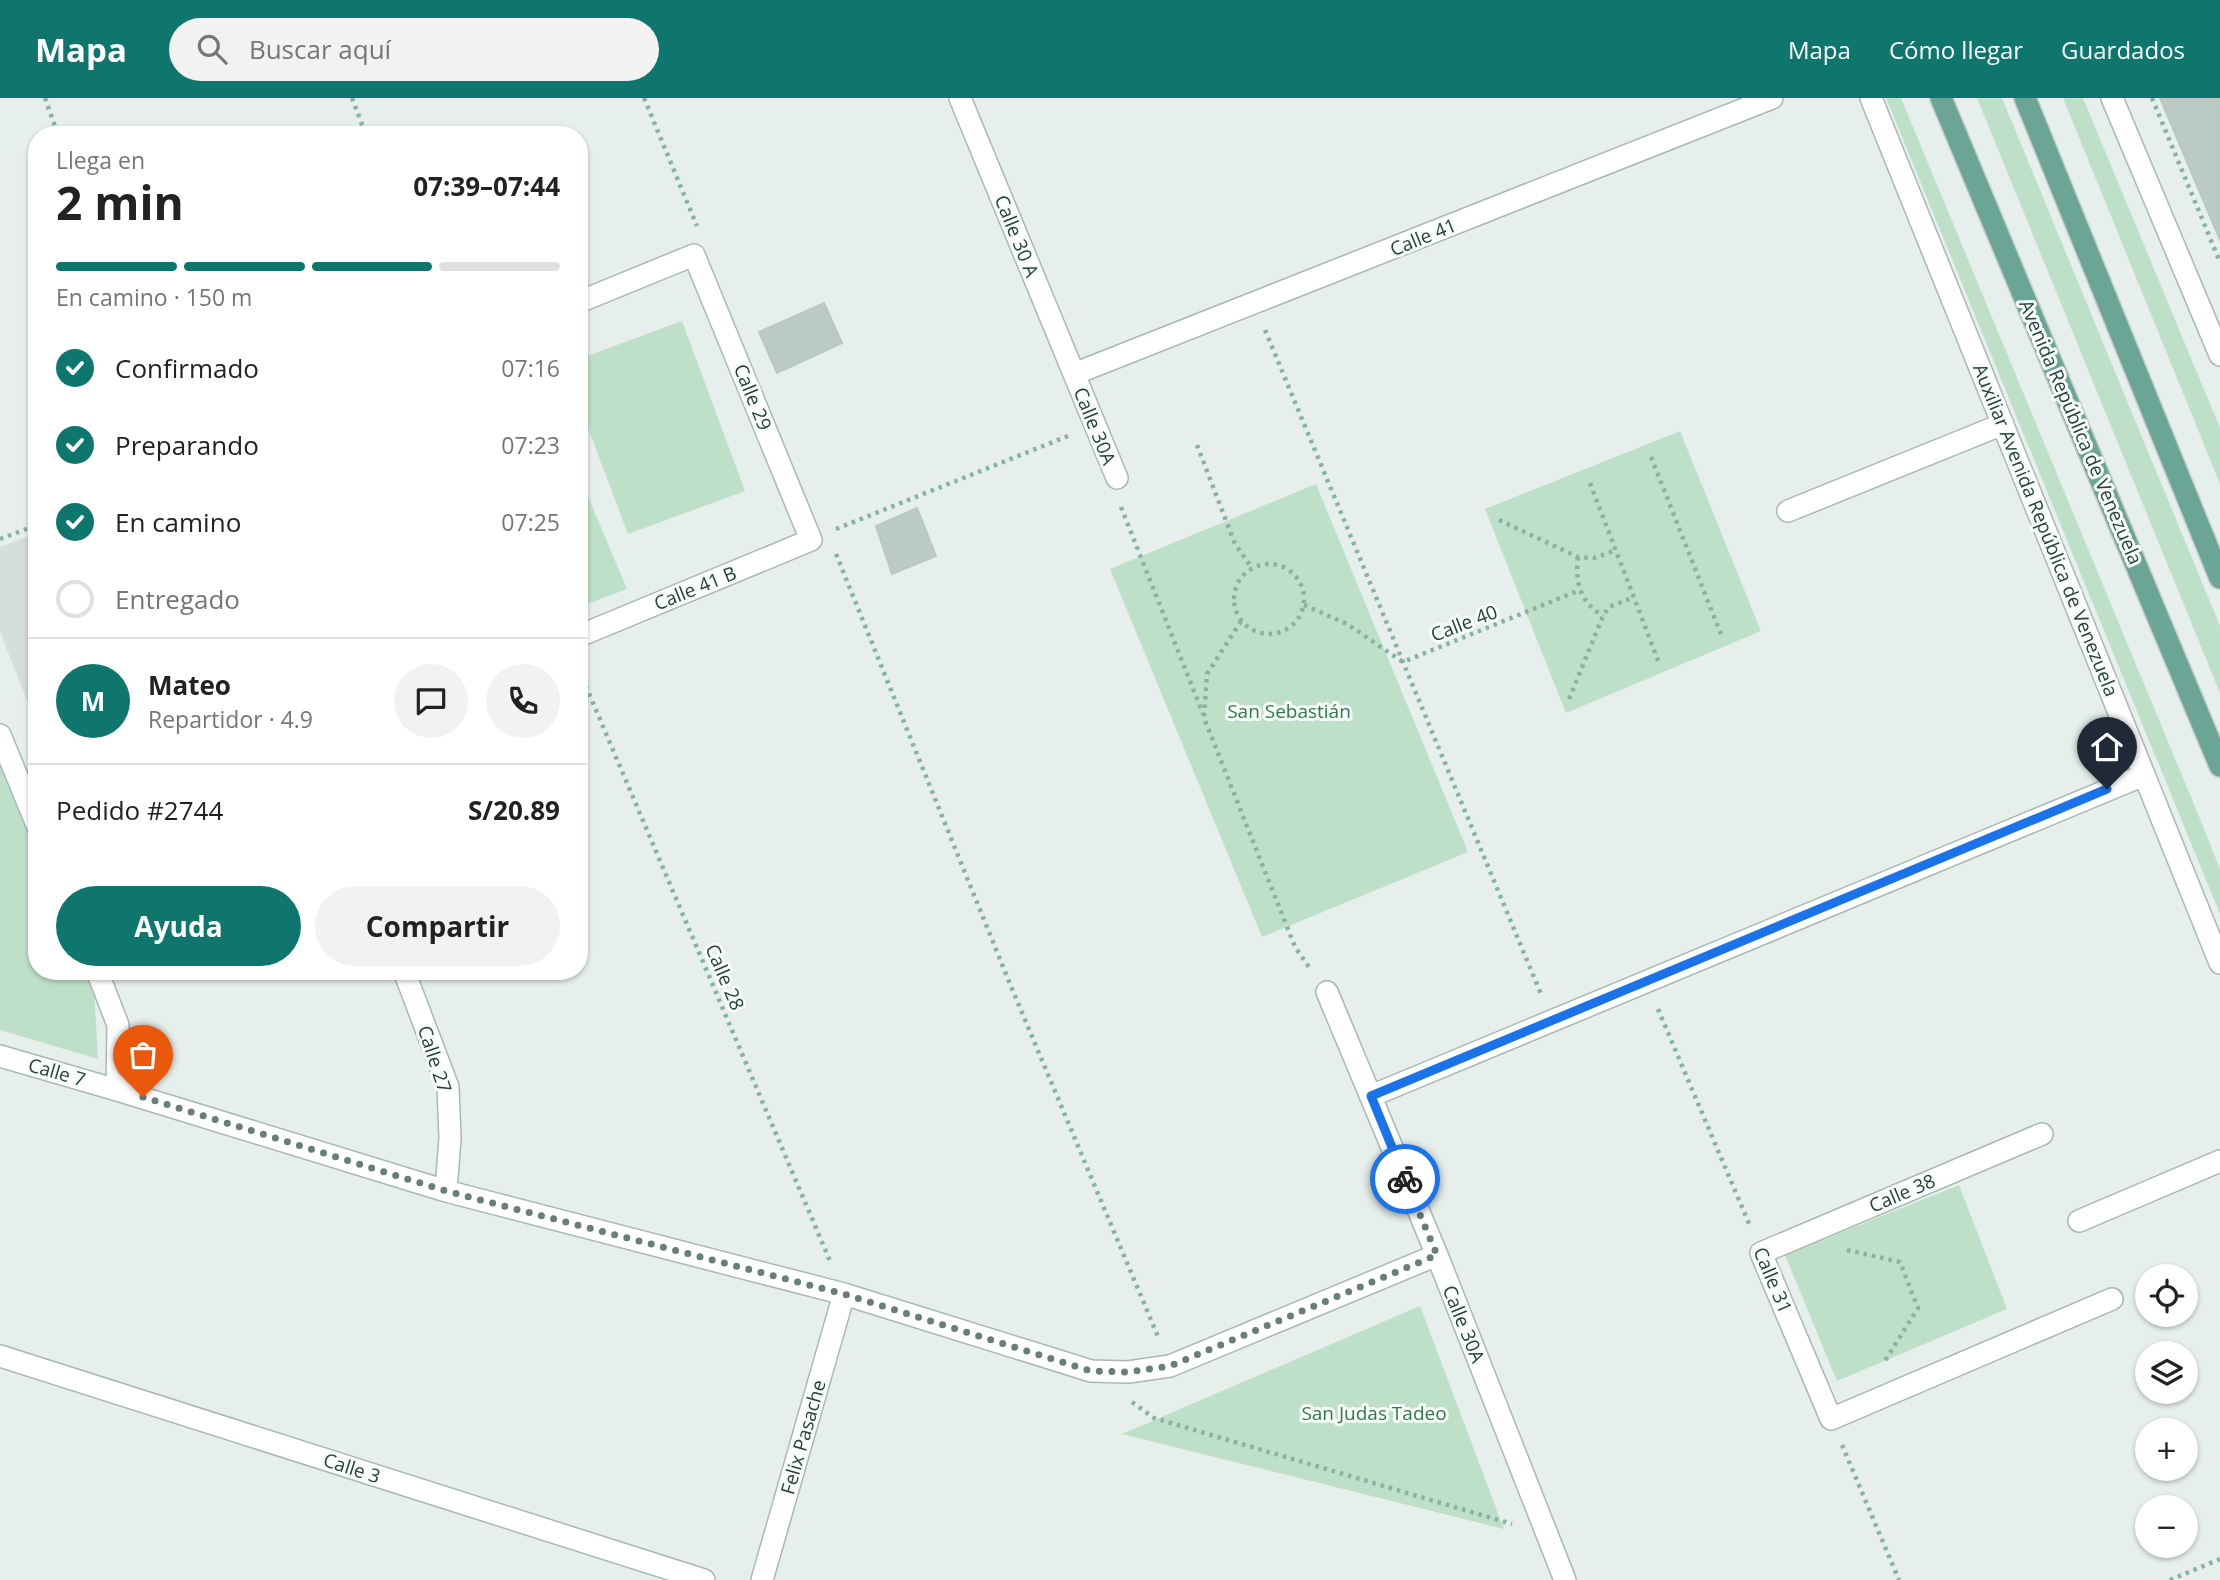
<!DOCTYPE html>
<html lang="es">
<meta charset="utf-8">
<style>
body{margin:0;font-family:"Open Sans",sans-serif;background:#f2f2f2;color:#222;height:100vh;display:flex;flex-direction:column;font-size:26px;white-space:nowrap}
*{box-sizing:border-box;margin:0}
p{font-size:23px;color:#767676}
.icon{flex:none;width:38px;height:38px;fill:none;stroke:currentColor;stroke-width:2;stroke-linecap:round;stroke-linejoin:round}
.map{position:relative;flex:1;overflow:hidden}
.side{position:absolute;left:28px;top:28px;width:560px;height:854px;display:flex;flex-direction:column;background:#fff;border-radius:28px;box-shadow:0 2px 5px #0004}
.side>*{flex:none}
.fabs{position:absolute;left:2135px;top:1166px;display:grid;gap:14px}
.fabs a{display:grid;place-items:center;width:63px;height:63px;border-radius:50%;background:#fff;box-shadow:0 2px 5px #0004;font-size:35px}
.pin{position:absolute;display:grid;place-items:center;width:60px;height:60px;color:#fff;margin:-72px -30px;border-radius:50% 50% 50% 0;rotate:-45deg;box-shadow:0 0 7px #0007}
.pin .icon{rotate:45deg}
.courier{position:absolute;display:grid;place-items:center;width:70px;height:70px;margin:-35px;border:5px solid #1a73e8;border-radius:50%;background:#fff;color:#222;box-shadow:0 2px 9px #0007}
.overview em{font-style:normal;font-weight:700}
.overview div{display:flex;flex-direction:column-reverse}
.overview{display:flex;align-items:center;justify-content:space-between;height:119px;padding:0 28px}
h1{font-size:46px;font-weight:700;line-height:52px}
.bar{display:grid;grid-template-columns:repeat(4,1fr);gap:10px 7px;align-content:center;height:84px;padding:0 28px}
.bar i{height:9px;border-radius:5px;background:#e0e0e0}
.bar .active{background:#0f766e}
.bar p{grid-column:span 4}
.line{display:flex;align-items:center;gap:18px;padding:0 28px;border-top:2px solid #e0e0e0}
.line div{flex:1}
.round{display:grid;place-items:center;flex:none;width:74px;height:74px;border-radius:37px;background:#f2f2f2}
ol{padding:0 28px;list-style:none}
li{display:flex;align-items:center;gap:21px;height:77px}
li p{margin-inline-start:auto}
li .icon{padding:7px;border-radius:50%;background:#0f766e;color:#fff;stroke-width:4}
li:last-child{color:#767676}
li i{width:38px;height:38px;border:4px solid #e0e0e0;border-radius:50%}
.button{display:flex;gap:14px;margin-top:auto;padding:14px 28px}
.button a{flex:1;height:80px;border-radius:42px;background:#0f766e;color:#fff;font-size:28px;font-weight:700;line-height:80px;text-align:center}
.button a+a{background:#f2f2f2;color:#222}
header{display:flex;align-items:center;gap:42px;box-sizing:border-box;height:98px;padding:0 35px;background:#0f766e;color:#fff}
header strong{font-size:33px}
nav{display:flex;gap:38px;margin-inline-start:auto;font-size:24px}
.search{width:490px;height:63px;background:#f2f2f2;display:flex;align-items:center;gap:18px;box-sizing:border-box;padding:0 24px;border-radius:38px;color:#767676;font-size:26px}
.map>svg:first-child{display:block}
</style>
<header>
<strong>Mapa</strong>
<div class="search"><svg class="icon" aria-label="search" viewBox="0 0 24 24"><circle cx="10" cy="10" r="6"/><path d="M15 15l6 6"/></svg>Buscar aquí</div>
<nav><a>Mapa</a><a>Cómo llegar</a><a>Guardados</a></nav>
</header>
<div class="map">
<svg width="2220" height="1482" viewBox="0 0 2220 1482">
<rect width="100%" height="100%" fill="#e6efeb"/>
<path fill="#d4dfda" d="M37,435V627L0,534V449Z"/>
<path fill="#bfe0c8" d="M1886,0H1901L2198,716L2220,771V816Z
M1977,0H2002L2220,528V595Z
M2063,0H2083L2220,330V386Z
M682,223L745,393L628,436L579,306V261Z
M1680,333L1761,533L1566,615L1485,411Z
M579,377L627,491L579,509Z
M1316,386L1468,754L1262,839L1110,471Z
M0,655L37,742V873H93L98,961L0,932Z
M1959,1087L2007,1211L1837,1283L1785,1157Z
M1420,1208L1504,1431L1122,1336Z"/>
<path fill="#bbcac4" stroke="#b8c9c2" stroke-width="2" d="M2160,0H2220V142Z
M824,205L842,245L777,275L759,234Z
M917,410L936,458L892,476L876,428Z"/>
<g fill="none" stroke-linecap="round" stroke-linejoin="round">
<g stroke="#a8b8b2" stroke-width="24">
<path id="minor" d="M960,0L1117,380
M1871,0L2220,865
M2112,0L2220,257
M579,204L694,157L811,442L579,538
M1074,276L1772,0
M1788,413L2003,326
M0,637L37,727
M97,873L118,927L117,992
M404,873L448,989L450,1040L446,1093
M1327,894L1437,1157L1565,1482
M0,958L117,992L446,1093L844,1196L1091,1273L1128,1274L1170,1268L1437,1157
M1371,998L2144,677
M2042,1036L1761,1155L1831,1321L2112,1201
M2079,1123L2220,1063
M0,1258L704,1482
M762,1482L844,1196"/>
</g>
<g stroke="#c2cac8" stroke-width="24">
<path id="major" d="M1941,0L2220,668
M2025,0L2220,480"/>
</g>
<path stroke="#86b3a5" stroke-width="4.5" stroke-dasharray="3.5 5" stroke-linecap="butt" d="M45,0L58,37
M352,0L366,37
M644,0L697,128
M2152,0L2220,164
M1265,232L1541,896
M1197,347L1235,446L1252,470
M1651,359L1722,539
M1590,385L1659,565
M1121,409L1203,616
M1499,422L1578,459L1594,460L1616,452
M836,431L1068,338
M0,441L37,427
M836,456L1010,886L1159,1241
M1578,459C1575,485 1580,504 1603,518
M1234 501a35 35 0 1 1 70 0a35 35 0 1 1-70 0Z
M1304,507L1347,526L1403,564L1580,492
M1241,523L1207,576L1204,620L1295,849L1311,872
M579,572L830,1163
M1569,601L1603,518L1609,509L1634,499
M1658,911L1750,1128
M1847,1152L1900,1164L1918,1210L1883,1266
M1132,1304L1154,1320L1512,1426
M1842,1347L1899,1482
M2170,1482L2220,1461"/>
<use href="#minor" stroke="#fff" stroke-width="21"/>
<use href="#major" stroke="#6aa596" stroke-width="21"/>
</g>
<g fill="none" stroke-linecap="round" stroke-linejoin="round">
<path stroke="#687f78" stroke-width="7" stroke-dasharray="0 12.6" d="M143,999L446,1093L844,1196L1091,1273L1128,1274L1170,1268L1437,1157L1405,1081"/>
<path stroke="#1a73e8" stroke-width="9" d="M1405,1081L1371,998L2107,691"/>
</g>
<g text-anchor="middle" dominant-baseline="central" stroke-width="6" stroke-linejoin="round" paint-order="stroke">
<g font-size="19" fill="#24423a" stroke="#f7fbf9">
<text transform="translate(1017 138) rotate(68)">Calle 30 A</text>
<text transform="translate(1423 139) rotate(-22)">Calle 41</text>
<text transform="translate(753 299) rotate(68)">Calle 29</text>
<text transform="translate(1095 328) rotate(68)">Calle 30A</text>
<text transform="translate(2081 334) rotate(67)">Avenida República de Venezuela</text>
<text transform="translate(2046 432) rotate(68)">Auxiliar Avenida República de Venezuela</text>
<text transform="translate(695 490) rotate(-22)">Calle 41 B</text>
<text transform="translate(1464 525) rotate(-21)">Calle 40</text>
<text transform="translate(725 879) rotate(67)">Calle 28</text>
<text transform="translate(435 961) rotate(72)">Calle 27</text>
<text transform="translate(57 974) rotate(16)">Calle 7</text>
<text transform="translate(1902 1095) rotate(-23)">Calle 38</text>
<text transform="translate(1773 1182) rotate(67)">Calle 31</text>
<text transform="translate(1464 1226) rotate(68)">Calle 30A</text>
<text transform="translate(803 1339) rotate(-74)">Felix Pasache</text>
<text transform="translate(352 1370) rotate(18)">Calle 3</text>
</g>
<g font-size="19" fill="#2d7a4b" stroke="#f7fbf9">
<text x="1289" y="613">San Sebastián</text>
<text x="1374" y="1315">San Judas Tadeo</text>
</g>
</g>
</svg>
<div class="fabs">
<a><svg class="icon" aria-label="locate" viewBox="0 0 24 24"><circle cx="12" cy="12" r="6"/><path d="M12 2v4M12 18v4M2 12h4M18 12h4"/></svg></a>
<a><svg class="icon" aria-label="layers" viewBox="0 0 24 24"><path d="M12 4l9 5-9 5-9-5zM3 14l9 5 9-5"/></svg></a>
<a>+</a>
<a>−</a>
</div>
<div class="pin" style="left:143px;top:999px;background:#ea580c"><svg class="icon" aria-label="bag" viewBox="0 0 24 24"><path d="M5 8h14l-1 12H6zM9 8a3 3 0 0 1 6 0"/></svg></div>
<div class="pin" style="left:2107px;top:691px;background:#1f2937"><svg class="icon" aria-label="home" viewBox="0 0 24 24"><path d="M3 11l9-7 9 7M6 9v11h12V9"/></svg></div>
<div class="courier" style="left:1405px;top:1081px"><svg class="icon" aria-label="bike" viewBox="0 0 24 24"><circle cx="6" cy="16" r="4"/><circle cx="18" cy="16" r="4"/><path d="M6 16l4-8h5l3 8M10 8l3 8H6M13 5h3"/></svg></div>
<section class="side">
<div class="overview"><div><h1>2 min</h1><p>Llega en</p></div><em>07:39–07:44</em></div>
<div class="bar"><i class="active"></i><i class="active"></i><i class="active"></i><i></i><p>En camino · 150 m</p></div>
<ol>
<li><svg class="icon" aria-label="check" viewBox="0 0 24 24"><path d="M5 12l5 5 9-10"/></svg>Confirmado<p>07:16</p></li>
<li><svg class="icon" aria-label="check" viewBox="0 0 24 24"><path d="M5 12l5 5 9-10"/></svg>Preparando<p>07:23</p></li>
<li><svg class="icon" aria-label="check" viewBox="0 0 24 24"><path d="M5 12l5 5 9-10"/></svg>En camino<p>07:25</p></li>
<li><i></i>Entregado</li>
</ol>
<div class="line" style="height:126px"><b class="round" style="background:#0f766e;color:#fff">M</b><div><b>Mateo</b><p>Repartidor · 4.9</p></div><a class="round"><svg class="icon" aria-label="chat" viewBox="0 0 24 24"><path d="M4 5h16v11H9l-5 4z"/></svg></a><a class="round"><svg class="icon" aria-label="phone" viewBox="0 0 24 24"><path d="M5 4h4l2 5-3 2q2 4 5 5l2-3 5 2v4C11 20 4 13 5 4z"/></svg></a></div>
<div class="line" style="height:91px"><div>Pedido #2744</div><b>S/20.89</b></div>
<div class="button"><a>Ayuda</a><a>Compartir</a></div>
</section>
</div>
